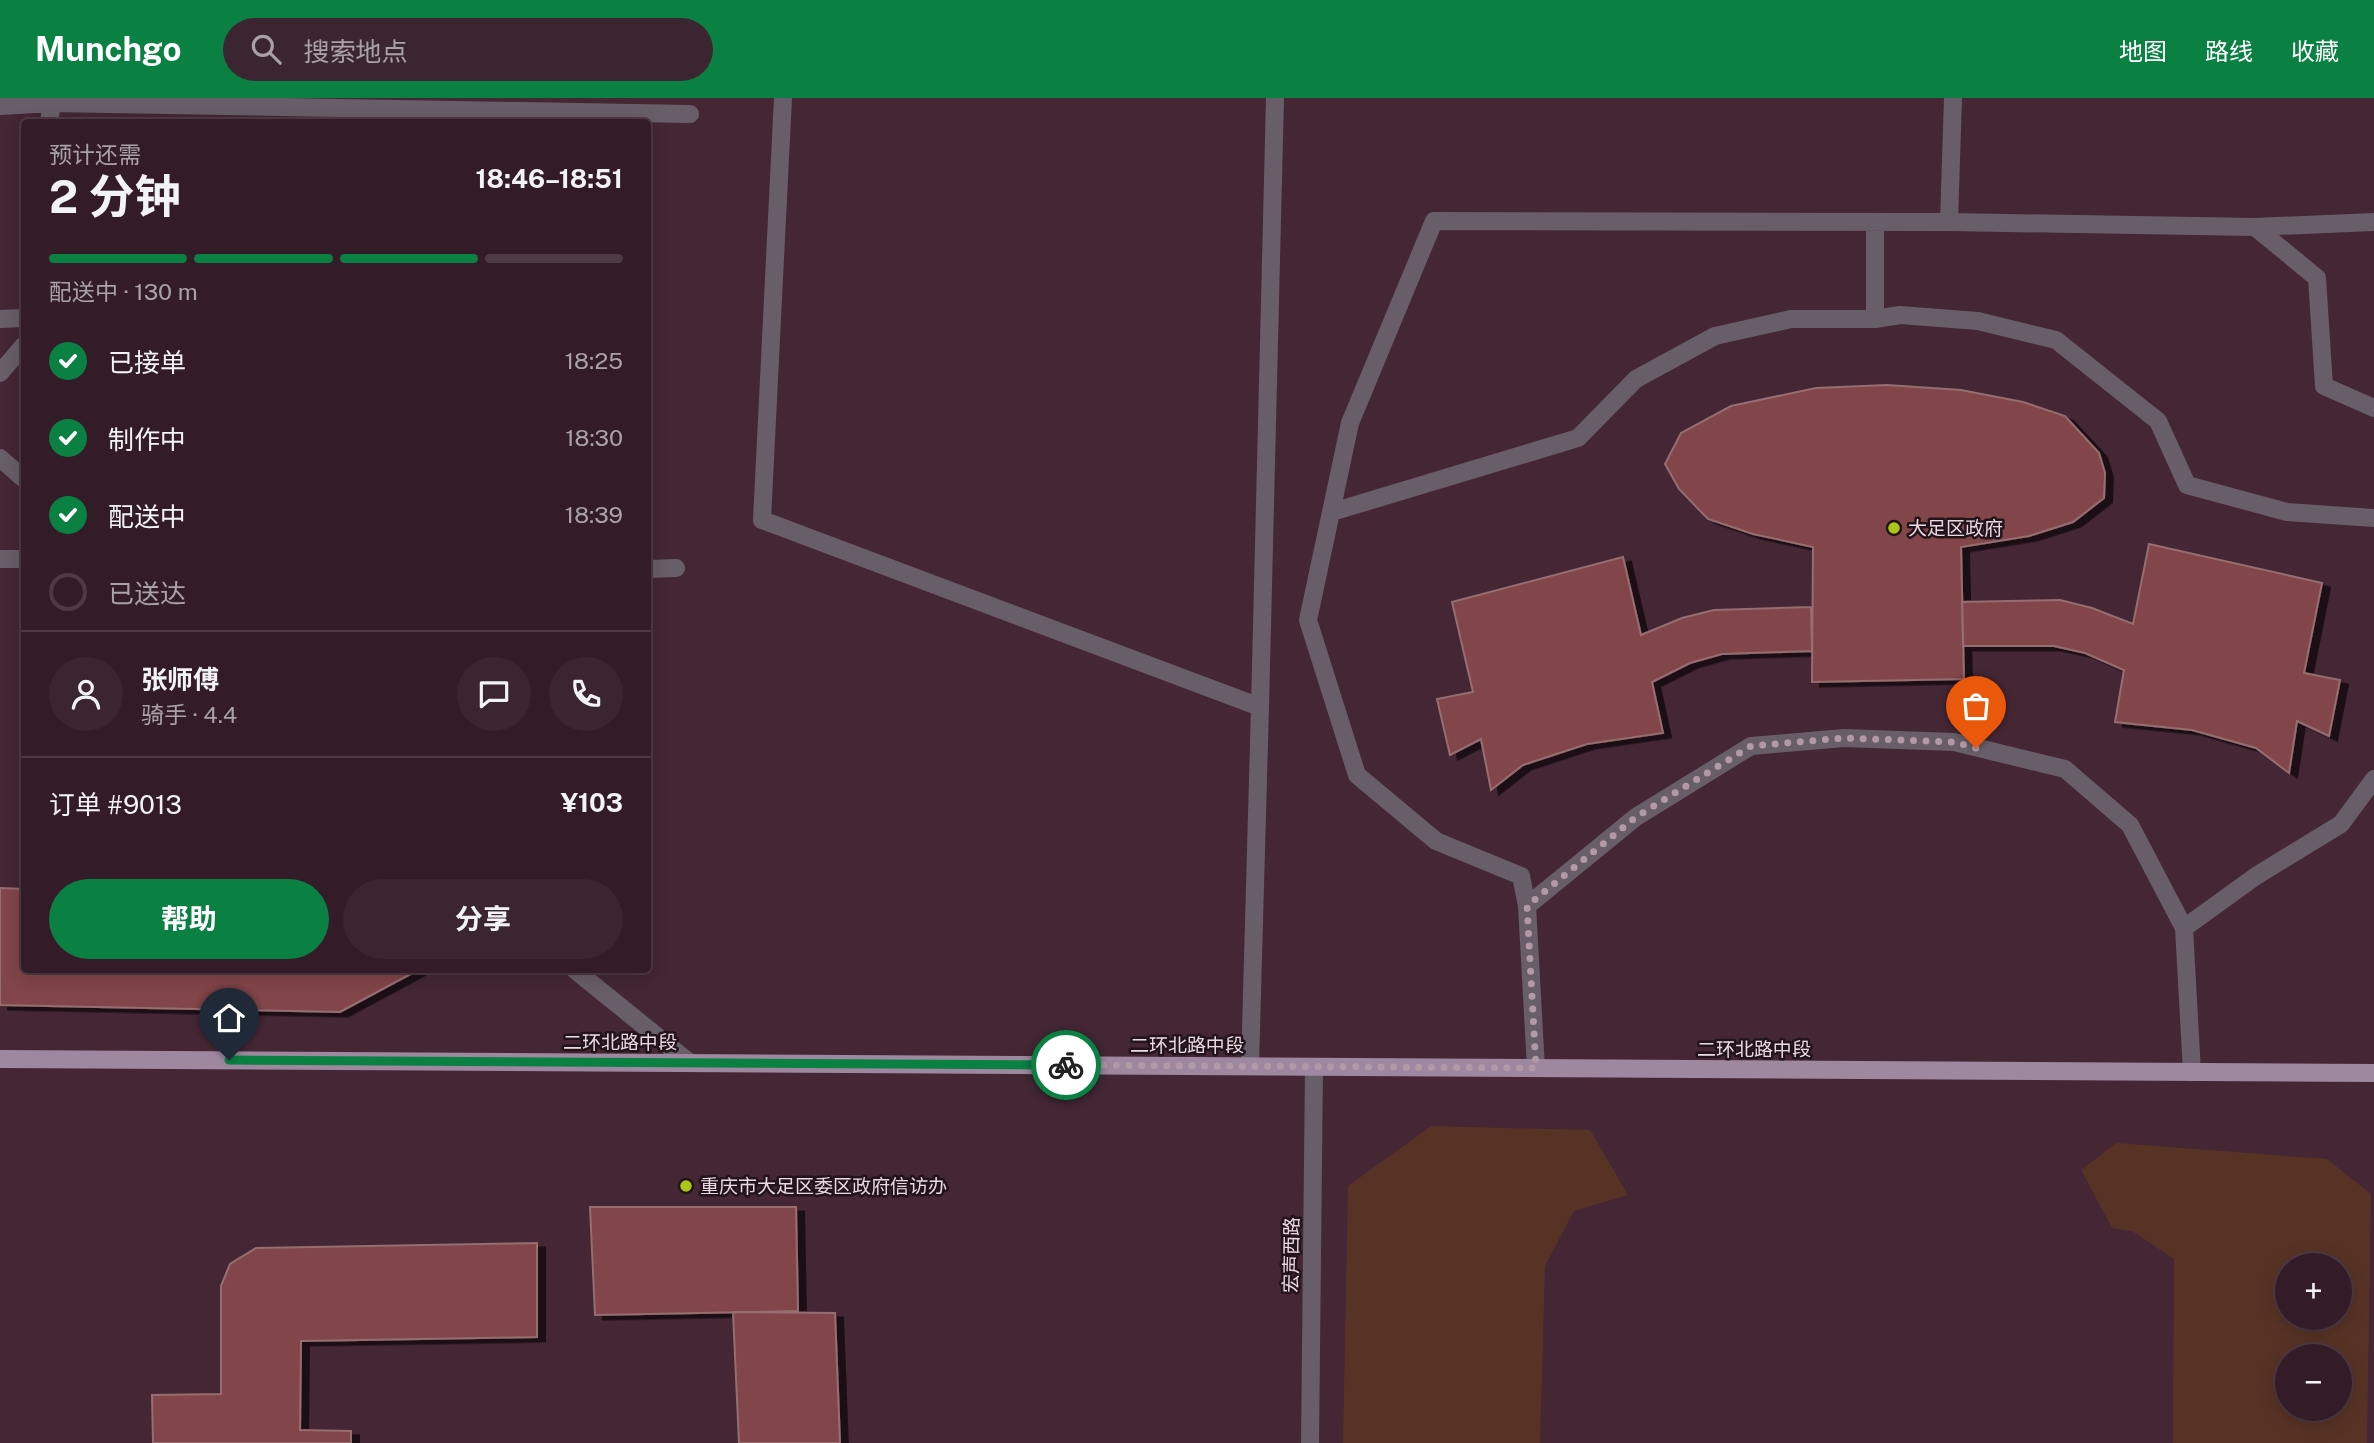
<!DOCTYPE html>
<html lang="zh">
<meta charset="utf-8">
<style>
body{margin:0;font-family:"Public Sans","Noto Sans SC",sans-serif;background:#3b2530;color:#f1f3f6;height:100vh;display:flex;flex-direction:column;font-size:26px;white-space:nowrap}
*{box-sizing:border-box;margin:0}
p{font-size:23px;color:#a9a1a8}
.icon{flex:none;width:38px;height:38px;fill:none;stroke:currentColor;stroke-width:2;stroke-linecap:round;stroke-linejoin:round}
.map{position:relative;flex:1;overflow:hidden}
.panel{position:absolute;left:21px;top:21px;width:630px;height:854px;display:flex;flex-direction:column;background:#331c28;border-radius:7px;box-shadow:0 4px 18px #0003,0 0 0 2px #4e3a45}
.panel>*{flex:none}
.fabs{position:absolute;left:2275px;top:1155px;display:grid;gap:14px}
.fabs a{display:grid;place-items:center;width:77px;height:77px;border-radius:50%;background:#331c28;box-shadow:0 4px 18px #0003,0 0 0 2px #4e3a45;font-size:35px}
.pin{position:absolute;display:grid;place-items:center;width:60px;height:60px;color:#fff;margin:-72px -30px;border-radius:50% 50% 50% 0;rotate:-45deg;box-shadow:0 0 7px #0007}
.pin .icon{rotate:45deg}
.courier{position:absolute;display:grid;place-items:center;width:70px;height:70px;margin:-35px;border:5px solid #0b8043;border-radius:50%;background:#fff;color:#222;box-shadow:0 2px 9px #0007}
.headline em{font-style:normal;font-weight:700}
.headline div{display:flex;flex-direction:column-reverse}
.headline{display:flex;align-items:center;justify-content:space-between;height:119px;padding:0 28px}
h1{font-size:46px;font-weight:700;line-height:52px}
.bar{display:grid;grid-template-columns:repeat(4,1fr);gap:10px 7px;align-content:center;height:84px;padding:0 28px}
.bar i{height:9px;border-radius:5px;background:#4e3a45}
.bar .active{background:#0b8043}
.bar p{grid-column:span 4}
.line{display:flex;align-items:center;gap:18px;padding:0 28px;border-top:2px solid #4e3a45}
.line div{flex:1}
.round{display:grid;place-items:center;flex:none;width:74px;height:74px;border-radius:37px;background:#3b2530}
ol{padding:0 28px;list-style:none}
li{display:flex;align-items:center;gap:21px;height:77px}
li p{margin-inline-start:auto}
li .icon{padding:7px;border-radius:50%;background:#0b8043;color:#fff;stroke-width:4}
li:last-child{color:#a9a1a8}
li i{width:38px;height:38px;border:4px solid #4e3a45;border-radius:50%}
.cta{display:flex;gap:14px;margin-top:auto;padding:14px 28px}
.cta a{flex:1;height:80px;border-radius:42px;background:#0b8043;color:#fff;font-size:28px;font-weight:700;line-height:80px;text-align:center}
.cta a+a{background:#3b2530;color:#f1f3f6}
header{display:flex;align-items:center;gap:42px;box-sizing:border-box;height:98px;padding:0 35px;background:#0b8043;color:#fff}
header strong{font-size:33px}
nav{display:flex;gap:38px;margin-inline-start:auto;font-size:24px}
.search{width:490px;height:63px;background:#3b2530;display:flex;align-items:center;gap:18px;box-sizing:border-box;padding:0 24px;border-radius:38px;color:#a9a1a8;font-size:26px}
.map>svg:first-child{display:block}
</style>
<header>
<strong>Munchgo</strong>
<div class="search"><svg class="icon" aria-label="search" viewBox="0 0 24 24"><circle cx="10" cy="10" r="6"/><path d="M15 15l6 6"/></svg>搜索地点</div>
<nav><a>地图</a><a>路线</a><a>收藏</a></nav>
</header>
<div class="map">
<svg width="2374" height="1345" viewBox="0 0 2374 1345">
<defs>
<filter id="shadow"><feDropShadow dx="8" dy="4.5" stdDeviation="0" flood-color="#0009"/></filter>
</defs>
<rect width="100%" height="100%" fill="#442635"/>
<path fill="#573325" fill-rule="evenodd" d="M1431,1028L1590,1032L1628,1097L1574,1113L1545,1168L1540,1345H1343L1348,1088Z
M2116,1045L2327,1061L2371,1096L2367,1345H2173L2174,1161L2132,1133L2112,1130L2081,1072ZM2287,1167H2340V1220H2287ZM2287,1258H2340V1311H2287Z"/>
<path fill="#824449" stroke="#956e70" stroke-width="2" filter="url(#shadow)" d="M1887,287L1961,292L2023,304L2065,318L2099,355L2105,375L2104,400L2073,424L2029,438L1961,449L1964,581L1812,584L1813,449L1753,436L1708,421L1679,391L1665,366L1681,335L1731,308L1816,290Z
M2149,446L2322,485L2304,575L2340,582L2329,638L2297,623L2289,675L2256,650L2192,632L2115,624L2124,572L2085,555L2054,548H1963L1962,504L2060,502L2092,510L2133,526Z
M1623,459L1641,537L1682,520L1714,512L1811,509L1812,553L1722,556L1690,565L1652,584L1663,635L1587,646L1523,667L1491,692L1481,641L1450,657L1437,601L1473,594L1452,504Z
M0,790L24,791V872H418L340,914L0,907Z
M590,1109H796L798,1213L595,1217Z
M537,1145V1239L301,1243L300,1332L351,1333V1345H153L152,1297L221,1296V1188L230,1166L256,1150Z
M733,1214L835,1215L840,1345H739Z"/>
<g fill="none" stroke-linecap="round" stroke-linejoin="round">
<path stroke="#685e69" stroke-width="18" d="M783,0L762,422L1260,609L1250,968
M0,8L52,5L690,16
M49,24L53,0
M1875,124V221
M1949,124L1953,0
M2255,129L2317,180L2324,288L2374,310
M0,221L24,220
M0,275L24,247
M0,360L24,381
M1332,414L1578,340L1636,281L1715,238L1791,221H1875L1900,217L1978,223L2056,242L2158,323L2187,387L2287,414L2374,420
M0,461H24
M648,471L676,470
M1260,609L1275,0
M1527,808L1636,719L1751,648L1844,640L1954,644L2065,671L2130,727L2184,830L2192,974
M2184,830L2256,778L2341,726L2374,681
M575,872L690,965
M1536,970L1527,808L1521,778L1436,743L1357,677L1308,522L1350,325L1434,123L1949,124L2255,129L2374,124
M1310,1345L1314,969"/>
<path stroke="#9e88a0" stroke-width="18" d="M0,961L2374,975"/>
</g>
<g fill="none" stroke-linecap="round" stroke-linejoin="round">
<path stroke="#b19aa5" stroke-width="7" stroke-dasharray="0 12.6" d="M1066,967L1536,970L1527,808L1636,719L1751,648L1844,640L1954,644L1976,650"/>
<path stroke="#0b8043" stroke-width="9" d="M229,962L1066,967"/>
</g>
<g fill="#aac717" stroke="#22141b" stroke-width="2.5">
<circle cx="1894" cy="430" r="7"/>
<circle cx="686" cy="1088" r="7"/>
</g>
<g text-anchor="middle" dominant-baseline="central" stroke-width="5" stroke-linejoin="round" paint-order="stroke">
<g font-size="19" fill="#ecd8e1" stroke="#22141b" text-anchor="start">
<text x="1908" y="430">大足区政府</text>
<text x="700" y="1088">重庆市大足区委区政府信访办</text>
</g>
<g font-size="19" fill="#ecd8e1" stroke="#22141b">
<text x="620" y="944">二环北路中段</text>
<text x="1187" y="947">二环北路中段</text>
<text x="1754" y="951">二环北路中段</text>
<text transform="translate(1291 1157) rotate(-89)">宏声西路</text>
</g>
</g>
</svg>
<div class="fabs">
<a>+</a>
<a>−</a>
</div>
<div class="pin" style="left:1976px;top:650px;background:#ea580c"><svg class="icon" aria-label="bag" viewBox="0 0 24 24"><path d="M5 8h14l-1 12H6zM9 8a3 3 0 0 1 6 0"/></svg></div>
<div class="pin" style="left:229px;top:962px;background:#1f2937"><svg class="icon" aria-label="home" viewBox="0 0 24 24"><path d="M3 11l9-7 9 7M6 9v11h12V9"/></svg></div>
<div class="courier" style="left:1066px;top:967px"><svg class="icon" aria-label="bike" viewBox="0 0 24 24"><circle cx="6" cy="16" r="4"/><circle cx="18" cy="16" r="4"/><path d="M6 16l4-8h5l3 8M10 8l3 8H6M13 5h3"/></svg></div>
<section class="panel">
<div class="headline"><div><h1>2 分钟</h1><p>预计还需</p></div><em>18:46–18:51</em></div>
<div class="bar"><i class="active"></i><i class="active"></i><i class="active"></i><i></i><p>配送中 · 130 m</p></div>
<ol>
<li><svg class="icon" aria-label="check" viewBox="0 0 24 24"><path d="M5 12l5 5 9-10"/></svg>已接单<p>18:25</p></li>
<li><svg class="icon" aria-label="check" viewBox="0 0 24 24"><path d="M5 12l5 5 9-10"/></svg>制作中<p>18:30</p></li>
<li><svg class="icon" aria-label="check" viewBox="0 0 24 24"><path d="M5 12l5 5 9-10"/></svg>配送中<p>18:39</p></li>
<li><i></i>已送达</li>
</ol>
<div class="line" style="height:126px"><a class="round"><svg class="icon" aria-label="person" viewBox="0 0 24 24"><circle cx="12" cy="8" r="4"/><path d="M4 21q1-7 8-7t8 7"/></svg></a><div><b>张师傅</b><p>骑手 · 4.4</p></div><a class="round"><svg class="icon" aria-label="chat" viewBox="0 0 24 24"><path d="M4 5h16v11H9l-5 4z"/></svg></a><a class="round"><svg class="icon" aria-label="phone" viewBox="0 0 24 24"><path d="M5 4h4l2 5-3 2q2 4 5 5l2-3 5 2v4C11 20 4 13 5 4z"/></svg></a></div>
<div class="line" style="height:91px"><div>订单 #9013</div><b>¥103</b></div>
<div class="cta"><a>帮助</a><a>分享</a></div>
</section>
</div>
